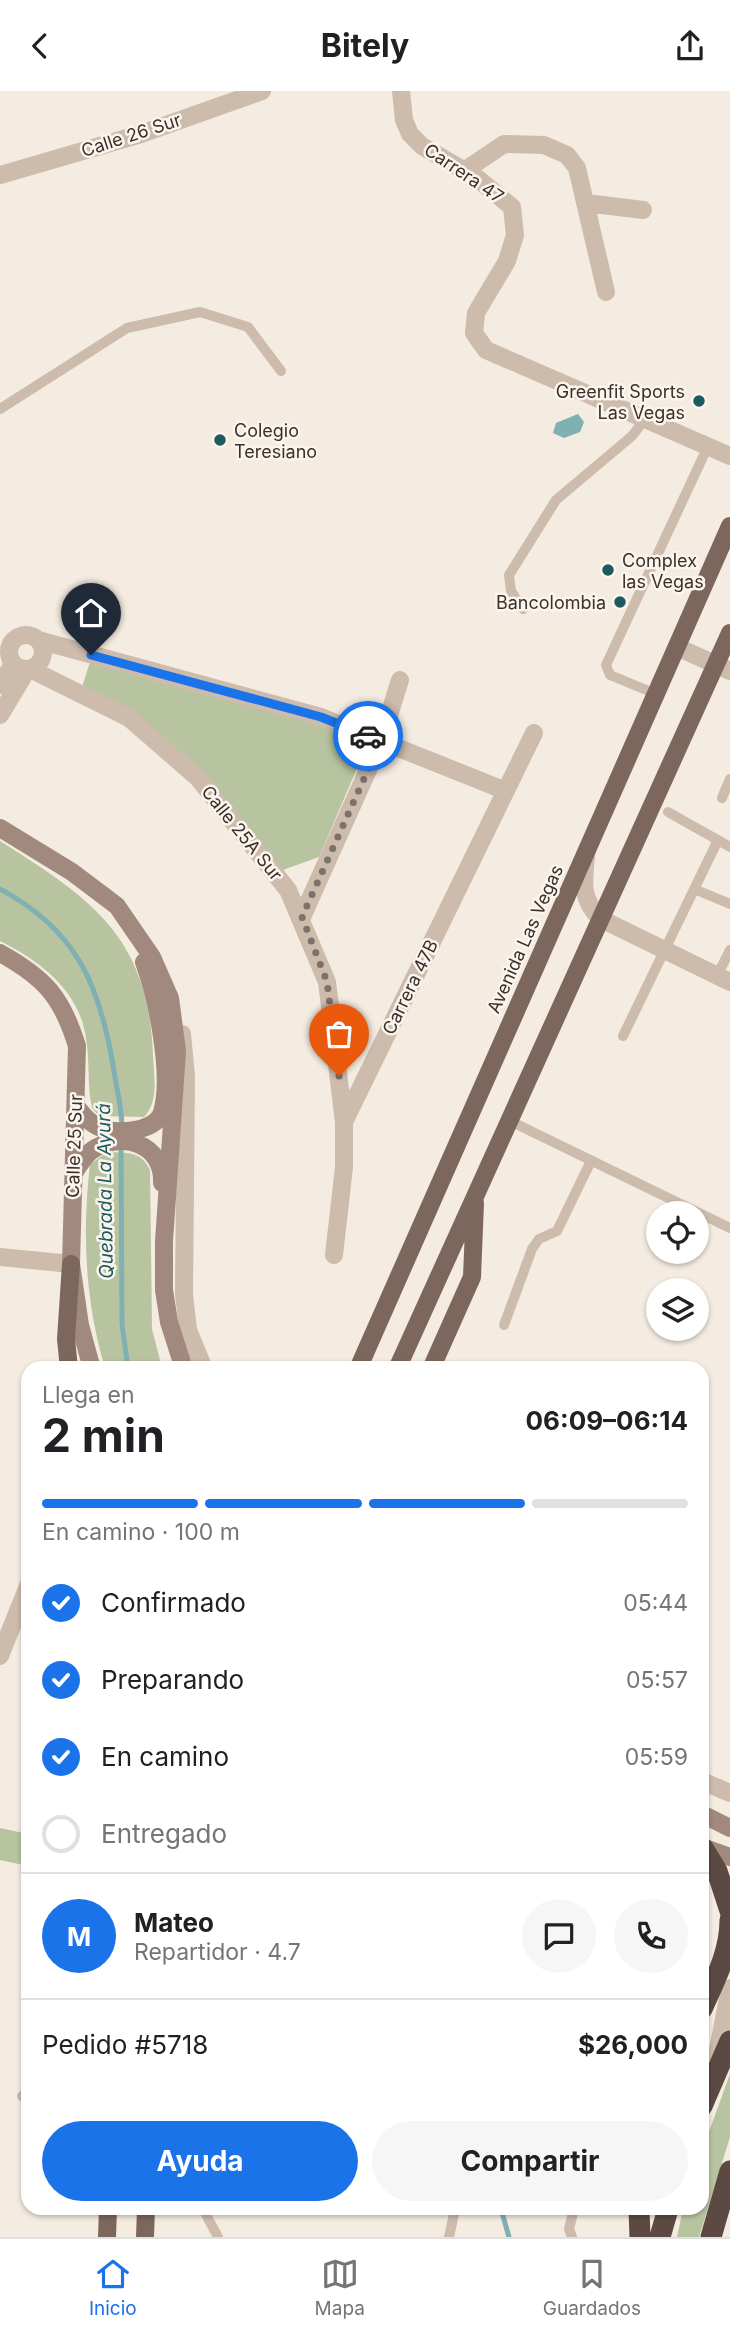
<!DOCTYPE html>
<html lang="es">
<meta charset="utf-8">
<style>
body{margin:0;font-family:Inter,sans-serif;background:#f6f6f6;color:#202124;height:100vh;display:flex;flex-direction:column;font-size:26px;white-space:nowrap}
*{box-sizing:border-box;margin:0}
p{font-size:23px;color:#757577}
.icon{flex:none;width:38px;height:38px;fill:none;stroke:currentColor;stroke-width:2;stroke-linecap:round;stroke-linejoin:round}
.map{position:relative;flex:1;overflow:hidden}
.sheet{position:absolute;left:21px;top:1270px;width:688px;height:854px;display:flex;flex-direction:column;background:#fff;border-radius:21px;box-shadow:0 2px 5px #0004}
.sheet>*{flex:none}
.fabs{position:absolute;left:646px;top:1110px;display:grid;gap:14px}
.fabs a{display:grid;place-items:center;width:63px;height:63px;border-radius:50%;background:#fff;box-shadow:0 2px 5px #0004;font-size:35px}
.pin{position:absolute;display:grid;place-items:center;width:60px;height:60px;color:#fff;margin:-72px -30px;border-radius:50% 50% 50% 0;rotate:-45deg;box-shadow:0 0 7px #0007}
.pin .icon{rotate:45deg}
.courier{position:absolute;display:grid;place-items:center;width:70px;height:70px;margin:-35px;border:5px solid #1a73e8;border-radius:50%;background:#fff;color:#222;box-shadow:0 2px 9px #0007}
.head em{font-style:normal;font-weight:700}
.head div{display:flex;flex-direction:column-reverse}
.head{display:flex;align-items:center;justify-content:space-between;height:119px;padding:0 21px}
h1{font-size:46px;font-weight:700;line-height:52px}
.bar{display:grid;grid-template-columns:repeat(4,1fr);gap:10px 7px;align-content:center;height:84px;padding:0 21px}
.bar i{height:9px;border-radius:5px;background:#e0e0e0}
.bar .current{background:#1a73e8}
.bar p{grid-column:span 4}
.line{display:flex;align-items:center;gap:18px;padding:0 21px;border-top:2px solid #e0e0e0}
.line div{flex:1}
.round{display:grid;place-items:center;flex:none;width:74px;height:74px;border-radius:37px;background:#f6f6f6}
ol{padding:0 21px;list-style:none}
li{display:flex;align-items:center;gap:21px;height:77px}
li p{margin-inline-start:auto}
li .icon{padding:7px;border-radius:50%;background:#1a73e8;color:#fff;stroke-width:4}
li:last-child{color:#757577}
li i{width:38px;height:38px;border:4px solid #e0e0e0;border-radius:50%}
.button{display:flex;gap:14px;margin-top:auto;padding:14px 21px}
.button a{flex:1;height:80px;border-radius:42px;background:#1a73e8;color:#fff;font-size:28px;font-weight:700;line-height:80px;text-align:center}
.button a+a{background:#f6f6f6;color:#202124}
header{display:flex;justify-content:space-between;align-items:center;height:91px;padding:0 21px;background:#fff;font-size:32px;font-weight:700}
.tabs{display:flex;justify-content:space-around;align-items:center;height:98px;border-top:2px solid #e0e0e0;background:#fff;font-size:19px;color:#757577}
.tabs a{display:grid;justify-items:center;gap:4px}
.tabs .current{color:#1a73e8}
.map>svg:first-child{display:block}
</style>
<header><svg class="icon" aria-label="back" viewBox="0 0 24 24"><path d="M15 5l-7 7 7 7"/></svg>Bitely<svg class="icon" aria-label="share" viewBox="0 0 24 24"><path d="M12 15V3M7 8l5-5 5 5M5 13v7h14v-7"/></svg></header>
<div class="map">
<svg width="730" height="2146" viewBox="0 0 730 2146">
<rect width="100%" height="100%" fill="#f4ebe1"/>
<path fill="#b8c4a0" d="M91,568L316,629L367,654L319,766L280,780L184,663L81,599Z
M0,750C92,808 149,846 153,965C154,987 159,1010 144,1026L99,1025L92,1017C87,995 90,970 86,947C79,899 40,870 0,850Z
M108,1061C127,1062 141,1060 150,1079L152,1238L162,1277H105C85,1210 82,1143 90,1073Z
M0,1737L28,1743V1775L0,1769Z
M730,1983V2046L699,2146H677L683,2118H702V2060Z"/>
<path fill="#7fb0b2" d="M578,323L584,331L580,341L564,347L553,342L556,332Z"/>
<g fill="none" stroke-linecap="round" stroke-linejoin="round">
<path stroke="#7fb0b2" stroke-width="5" d="M0,798C76,839 99,892 113,974C116,996 122,1015 122,1037
M121,1054L122,1233L128,1278
M501,2118L509,2146"/>
<path stroke="#cdbbac" stroke-width="10" d="M0,318L127,237L200,221L248,236L281,280
M523,518L511,500L509,484L556,409L632,345L645,328
M656,603L610,584L606,574L708,355
M722,707L730,688
M668,721L730,756
M694,798L730,813
M717,885L730,859
M623,945L718,749
M508,1029L730,1137
M504,1234L532,1158L539,1148L557,1140L591,1070
M22,2005L28,2006
M203,2118L218,2146
M449,2146L455,2118
M572,2146L569,2138L574,2118"/>
<path stroke="#cdbbac" stroke-width="18" d="M401,0L404,29L410,43L422,55L477,87L512,116L515,144L507,170L476,222L474,242L486,259L730,365
M464,80L504,53L544,54L567,64L577,77L606,201
M0,84L141,43L262,0
M586,112L643,119
M9 561a17 17 0 1 1 34 0a17 17 0 1 1-34 0Z
M38,549L321,626L506,700
M677,556L730,580
M30,578L129,627L198,687L288,799L327,891L344,1031
M0,594L13,573
M0,624L27,579
M586,766C583,792 581,809 601,828L730,891
M302,826L381,650L400,589
M182,943L186,985L184,1203L188,1239L204,1278
M334,1164L344,1076V1031L534,642
M0,1166L71,1173
M0,1565L28,1495
M702,1690L730,1702
M716,1969L730,1897"/>
<path stroke="#a18a7d" stroke-width="18" d="M0,737L72,781L117,815L152,866L170,907L177,960L164,1150V1199L169,1231L184,1278
M0,862C45,887 62,906 77,955L71,1173L80,1234L92,1278
M76,1015C83,1024 90,1033 101,1037C118,1043 152,1041 161,1024C174,988 157,907 144,871
M74,1082C79,1074 84,1066 91,1060C120,1039 164,1052 162,1092
M702,1723L730,1737
M702,1756L730,1766"/>
<path stroke="#7d675c" stroke-width="18" d="M69,1278L66,1248L71,1173
M358,1278L730,435
M397,1278L730,542
M431,1278L472,1186L475,1112
M107,2146L108,2118
M145,2146L146,2118"/>
<path stroke="#5c4a42" stroke-width="21" d="M703,1757L717,1780L730,1820
M702,1918C715,1889 730,1861 730,1829
M702,2015L730,1950
M639,2118L640,2146
M660,2146L668,2118
M711,2146L730,2080"/>
</g>
<g fill="none" stroke-linecap="round" stroke-linejoin="round">
<path stroke="#7c716b" stroke-width="7" stroke-dasharray="0 12.6" d="M339,985L327,891L302,826L381,650L368,645"/>
<path stroke="#1a73e8" stroke-width="9" d="M91,564L321,626L368,645"/>
</g>
<g fill="#1f5a5e" stroke="#fbf5ee" stroke-width="2.5">
<circle cx="699" cy="310" r="7"/>
<circle cx="220" cy="349" r="7"/>
<circle cx="608" cy="479" r="7"/>
<circle cx="620" cy="511" r="7"/>
</g>
<g text-anchor="middle" dominant-baseline="central" stroke-width="5" stroke-linejoin="round" paint-order="stroke">
<g font-size="18" fill="#3b302b" stroke="#fbf5ee">
<text transform="translate(131 44) rotate(-18)">Calle 26 Sur</text>
<text transform="translate(464 82) rotate(34)">Carrera 47</text>
<text transform="translate(242 742) rotate(51)">Calle 25A Sur</text>
<text transform="translate(525 848) rotate(-66)">Avenida Las Vegas</text>
<text transform="translate(410 896) rotate(-64)">Carrera 47B</text>
<text transform="translate(74 1055) rotate(-88)">Calle 25 Sur</text>
</g>
<g font-size="18" fill="#3b302b" stroke="#fbf5ee" text-anchor="end">
<text x="685" y="300">Greenfit Sports<tspan x="685" dy="21">Las Vegas</tspan></text>
<text x="234" y="339" text-anchor="start">Colegio<tspan x="234" dy="21">Teresiano</tspan></text>
<text x="622" y="469" text-anchor="start">Complex<tspan x="622" dy="21">las Vegas</tspan></text>
<text x="606" y="511">Bancolombia</text>
</g>
<g font-size="19" font-style="italic" fill="#1f5a5e" stroke="#fbf5ee">
<text transform="translate(105 1100) rotate(-91)">Quebrada La Ayurá</text>
</g>
</g>
</svg>
<div class="fabs">
<a><svg class="icon" aria-label="locate" viewBox="0 0 24 24"><circle cx="12" cy="12" r="6"/><path d="M12 2v4M12 18v4M2 12h4M18 12h4"/></svg></a>
<a><svg class="icon" aria-label="layers" viewBox="0 0 24 24"><path d="M12 4l9 5-9 5-9-5zM3 14l9 5 9-5"/></svg></a>
</div>
<div class="pin" style="left:339px;top:985px;background:#ea580c"><svg class="icon" aria-label="bag" viewBox="0 0 24 24"><path d="M5 8h14l-1 12H6zM9 8a3 3 0 0 1 6 0"/></svg></div>
<div class="pin" style="left:91px;top:564px;background:#1f2937"><svg class="icon" aria-label="home" viewBox="0 0 24 24"><path d="M3 11l9-7 9 7M6 9v11h12V9"/></svg></div>
<div class="courier" style="left:368px;top:645px"><svg class="icon" aria-label="car" viewBox="0 0 24 24"><path d="M5 17H2v-5l4-1 3-4h7l3 4 3 1v5h-3M9 17h6M6 11h13"/><circle cx="7" cy="17" r="2"/><circle cx="17" cy="17" r="2"/></svg></div>
<section class="sheet">
<div class="head"><div><h1>2 min</h1><p>Llega en</p></div><em>06:09–06:14</em></div>
<div class="bar"><i class="current"></i><i class="current"></i><i class="current"></i><i></i><p>En camino · 100 m</p></div>
<ol>
<li><svg class="icon" aria-label="check" viewBox="0 0 24 24"><path d="M5 12l5 5 9-10"/></svg>Confirmado<p>05:44</p></li>
<li><svg class="icon" aria-label="check" viewBox="0 0 24 24"><path d="M5 12l5 5 9-10"/></svg>Preparando<p>05:57</p></li>
<li><svg class="icon" aria-label="check" viewBox="0 0 24 24"><path d="M5 12l5 5 9-10"/></svg>En camino<p>05:59</p></li>
<li><i></i>Entregado</li>
</ol>
<div class="line" style="height:126px"><b class="round" style="background:#1a73e8;color:#fff">M</b><div><b>Mateo</b><p>Repartidor · 4.7</p></div><a class="round"><svg class="icon" aria-label="chat" viewBox="0 0 24 24"><path d="M4 5h16v11H9l-5 4z"/></svg></a><a class="round"><svg class="icon" aria-label="phone" viewBox="0 0 24 24"><path d="M5 4h4l2 5-3 2q2 4 5 5l2-3 5 2v4C11 20 4 13 5 4z"/></svg></a></div>
<div class="line" style="height:91px"><div>Pedido #5718</div><b>$26,000</b></div>
<div class="button"><a>Ayuda</a><a>Compartir</a></div>
</section>
</div>
<nav class="tabs">
<a class="current"><svg class="icon" aria-label="home" viewBox="0 0 24 24"><path d="M3 11l9-7 9 7M6 9v11h12V9"/></svg>Inicio</a>
<a><svg class="icon" aria-label="map" viewBox="0 0 24 24"><path d="M3 6l6-2 6 2 6-2v14l-6 2-6-2-6 2zM9 4v14M15 6v14"/></svg>Mapa</a>
<a><svg class="icon" aria-label="saved" viewBox="0 0 24 24"><path d="M7 4h10v16l-5-4-5 4z"/></svg>Guardados</a>
</nav>
